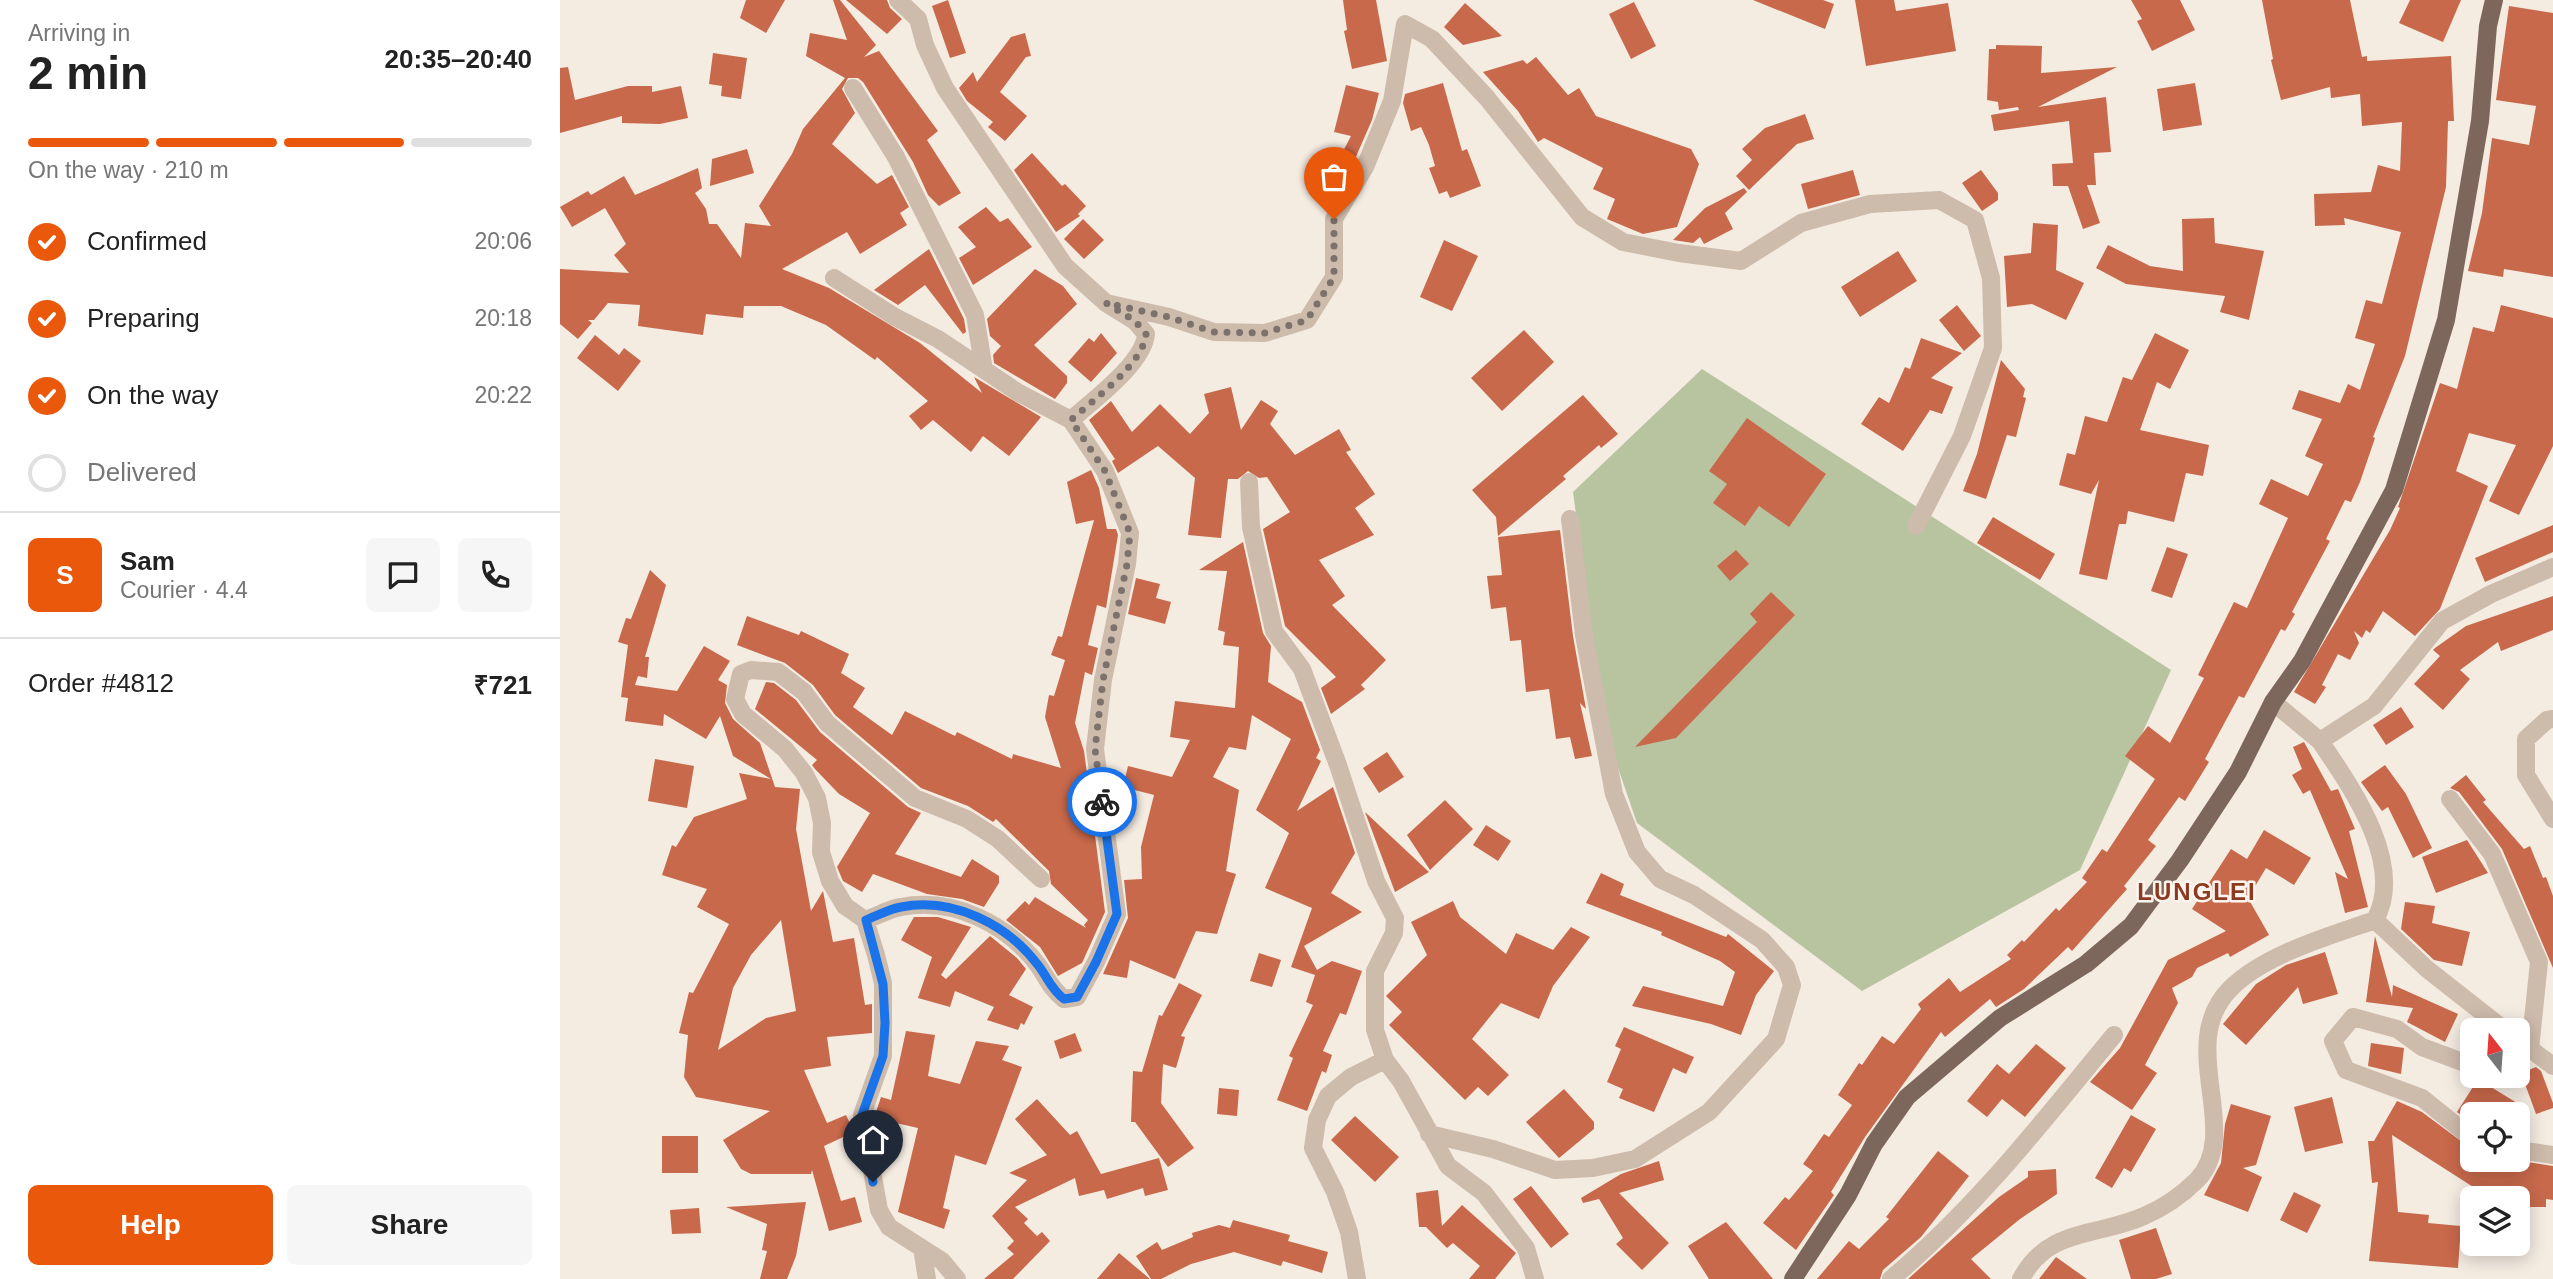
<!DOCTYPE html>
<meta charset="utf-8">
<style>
body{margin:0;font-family:Arial,sans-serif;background:#f6f6f6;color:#222;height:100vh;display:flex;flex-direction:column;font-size:26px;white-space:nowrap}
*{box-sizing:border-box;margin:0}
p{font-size:23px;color:#767676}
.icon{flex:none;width:38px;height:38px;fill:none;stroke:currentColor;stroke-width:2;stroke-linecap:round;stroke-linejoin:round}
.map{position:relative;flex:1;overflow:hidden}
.panel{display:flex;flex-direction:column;background:#fff;width:560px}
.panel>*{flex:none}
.needle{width:46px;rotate:343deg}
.fabs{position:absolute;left:1900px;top:1018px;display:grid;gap:14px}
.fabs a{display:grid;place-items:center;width:70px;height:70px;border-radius:10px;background:#fff;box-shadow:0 4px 18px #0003;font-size:35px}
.pin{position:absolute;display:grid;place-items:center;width:60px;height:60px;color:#fff;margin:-72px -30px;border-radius:50% 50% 50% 0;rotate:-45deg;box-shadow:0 0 7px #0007}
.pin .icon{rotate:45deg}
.courier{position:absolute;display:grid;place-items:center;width:70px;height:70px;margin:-35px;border:5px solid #1a73e8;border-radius:50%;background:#fff;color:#222;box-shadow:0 2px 9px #0007}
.overview em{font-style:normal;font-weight:600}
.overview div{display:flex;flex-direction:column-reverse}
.overview{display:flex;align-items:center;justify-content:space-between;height:119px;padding:0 28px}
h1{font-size:46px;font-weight:600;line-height:52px}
.bar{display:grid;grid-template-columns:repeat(4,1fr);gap:10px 7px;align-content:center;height:84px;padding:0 28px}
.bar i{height:9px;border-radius:5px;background:#e0e0e0}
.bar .active{background:#ea580c}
.bar p{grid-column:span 4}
.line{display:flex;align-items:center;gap:18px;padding:0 28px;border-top:2px solid #e0e0e0}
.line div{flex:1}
.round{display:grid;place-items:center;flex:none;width:74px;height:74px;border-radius:10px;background:#f6f6f6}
ol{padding:0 28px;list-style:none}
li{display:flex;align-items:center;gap:21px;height:77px}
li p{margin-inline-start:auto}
li .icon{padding:7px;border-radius:50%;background:#ea580c;color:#fff;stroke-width:4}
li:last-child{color:#767676}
li i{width:38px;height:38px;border:4px solid #e0e0e0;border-radius:50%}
.primary-button{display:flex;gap:14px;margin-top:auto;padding:14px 28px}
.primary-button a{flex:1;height:80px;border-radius:10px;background:#ea580c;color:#fff;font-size:28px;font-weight:600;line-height:80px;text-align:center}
.primary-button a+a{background:#f6f6f6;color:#222}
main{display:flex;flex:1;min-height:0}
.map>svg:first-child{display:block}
</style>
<main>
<section class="panel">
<div class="overview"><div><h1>2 min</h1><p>Arriving in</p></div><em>20:35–20:40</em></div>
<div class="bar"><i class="active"></i><i class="active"></i><i class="active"></i><i></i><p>On the way · 210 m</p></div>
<ol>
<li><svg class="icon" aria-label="check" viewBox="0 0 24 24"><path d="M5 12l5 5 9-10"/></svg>Confirmed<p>20:06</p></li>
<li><svg class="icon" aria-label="check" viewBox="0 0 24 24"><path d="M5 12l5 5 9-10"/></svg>Preparing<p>20:18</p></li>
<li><svg class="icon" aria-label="check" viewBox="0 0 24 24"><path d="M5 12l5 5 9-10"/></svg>On the way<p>20:22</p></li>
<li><i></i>Delivered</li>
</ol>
<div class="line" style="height:126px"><b class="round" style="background:#ea580c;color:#fff">S</b><div><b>Sam</b><p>Courier · 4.4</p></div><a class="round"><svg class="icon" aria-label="chat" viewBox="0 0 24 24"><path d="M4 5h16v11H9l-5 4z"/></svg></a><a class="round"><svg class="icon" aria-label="phone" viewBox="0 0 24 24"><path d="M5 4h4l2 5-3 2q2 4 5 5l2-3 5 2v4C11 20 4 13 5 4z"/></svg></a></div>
<div class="line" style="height:91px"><div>Order #4812</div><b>₹721</b></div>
<div class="primary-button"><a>Help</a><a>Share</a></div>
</section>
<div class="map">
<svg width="1993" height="1279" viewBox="0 0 1993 1279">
<rect width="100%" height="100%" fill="#f4ebe1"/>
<path fill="#b8c4a0" d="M1142,369L1611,670L1520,870L1302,991L1077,823L1046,733L1013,492Z"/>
<path fill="#c8694b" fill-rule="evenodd" d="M186,0H225L206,33L180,18Z
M273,0H280L316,45L304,57L319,51L378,131L367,140L401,193L379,206L368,195L353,162L303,82L298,78H288L282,89L295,113L272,144L317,184L332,175L349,207L340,213L347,225L300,254L287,232L222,269L269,288L360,343L422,393L414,377L481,417L449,456L423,436L411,452L373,420L361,430L349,416L368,401L317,357L315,360L266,325L221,306H184L183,318L146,314L143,335L78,326L80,305L48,303L34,320H28L32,323L18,339L0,324V269L69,273L54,255L66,244L45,208L12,227L0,207L28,191L31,195L64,176L75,195L138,168L142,188L135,193L146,209L149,224H157L181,258L185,223L211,226L199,206L232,154L243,129L285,78L246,56L250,33L287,40Z
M286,0H327L330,8L342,19L327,34Z
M388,0L406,53L390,58L372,6Z
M783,0H816L827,61L792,69L784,31L787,30Z
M1193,0H1263L1274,4L1265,29Z
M1295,0H1334L1336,11L1388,3L1396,51L1306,66Z
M1571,0H1620L1635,30L1592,51L1577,21L1582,19Z
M1702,0H1790L1802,57L1807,56V61L1891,56L1894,121H1888L1886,187L1845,356L1813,437L1815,438L1800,482L1791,502L1785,500L1766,539L1770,541L1732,612L1735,614L1725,631L1721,629L1684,698L1679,696L1645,759L1649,762L1625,801L1619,797L1588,840L1596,846L1564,886L1567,889L1512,951L1508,947L1464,989L1436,1007L1430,999L1385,1037L1381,1032L1305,1137L1271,1192L1274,1195L1236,1250L1203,1223L1225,1197L1229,1200L1253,1171L1243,1164L1264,1134L1269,1137L1292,1105L1278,1095L1299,1063L1302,1065L1322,1036L1334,1044L1361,1009L1358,1004L1389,978L1400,992L1451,959L1447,955L1462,940L1464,942L1496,908L1499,911L1527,882L1522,878L1542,849L1547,852L1595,779L1565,756L1588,726L1610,743L1644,678L1638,675L1674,602L1687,608L1728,518L1699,504L1711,479L1748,496L1763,464L1745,456L1762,419L1732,409L1739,390L1780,403L1788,384L1800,390L1815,344L1795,338L1806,300L1822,304L1841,232L1784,218L1785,225L1755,226L1754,194L1811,192L1818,165L1840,171L1842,122L1802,126L1800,94L1771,98L1770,87L1721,100L1711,60L1713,59Z
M1850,0H1901L1883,42L1839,23Z
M1074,2L1096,46L1071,59L1049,14Z
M905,3L942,36L903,45L884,27Z
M1949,6L1993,13V277L1944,269L1943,277L1908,271L1922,213L1932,138L1969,145L1976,106L1936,100Z
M465,33L471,56L466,57L440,92L467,116L445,141L428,127L433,122L407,101L399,88L413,72L417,82L451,37Z
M1436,45L1482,46L1481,73L1557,67L1478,107L1546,97L1551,152L1534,153L1536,185H1527L1540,223L1523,229L1508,186H1493L1492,164L1513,163L1509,121L1434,131L1431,115L1459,110L1458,107L1439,110L1438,102L1427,100L1429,49H1436Z
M153,53L187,58L181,99L161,96L162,86L149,84Z
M976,57L1008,95L1019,88L1036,116L1131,149L1139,164L1117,227L1083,234L1047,219L1055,199L1033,189L1043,168L984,138L978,142L958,111L923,72L963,60L967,64Z
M8,67L15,100L68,86H92V92L121,86L128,118L100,124L62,123V116L0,133V68Z
M883,83L902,151L907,149L921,186L890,198L887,191L879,194L869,168L875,166L869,145L861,127L851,131L843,103L845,94Z
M1635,83L1642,125L1603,131L1597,89Z
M786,85L819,93L812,120L791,168L778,161L791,136L774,132Z
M1245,114L1254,139L1237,144L1189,190L1176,176L1192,160L1182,149L1205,128Z
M187,149L194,173L150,186L152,159Z
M472,153L502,186L505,184L526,206L518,214L520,216L496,232L454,170Z
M1293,170L1300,195L1248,209L1241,184Z
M1421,170L1438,193V200L1422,211L1402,183Z
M1184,188L1187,192L1165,213L1173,229L1144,244L1140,237L1133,243L1113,240L1145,208Z
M426,207L440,222L448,218L472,247L413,285L399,258L416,247L398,227Z
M1654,218L1655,243L1704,251L1689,320L1660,312L1665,296L1566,284L1536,268L1548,245L1590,266L1623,271L1622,219Z
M523,219L544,240L524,259L504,239Z
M1473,223L1498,225L1496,270L1524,283L1506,320L1472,304L1447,307L1444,256L1471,253Z
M884,240L918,256L892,311L860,297Z
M369,249L404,319L406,332L403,334L365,285L338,305L314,290Z
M1338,251L1357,281L1300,317L1281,287Z
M475,269L503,286L517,304L474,345L507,376V383L495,399L434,363L433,355L441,346L430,336L427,319Z
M1397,305L1421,336L1404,351L1379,320Z
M1941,305L1993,318V446L1959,515L1929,501L1956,445L1909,433L1896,471L1928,486L1880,609L1855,636L1823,611L1810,633L1806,630L1802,638L1794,631L1799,643L1790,660L1778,654L1762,685L1766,687L1755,704L1734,692L1830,530L1840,508L1838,507L1880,383L1897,389L1913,327L1934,332Z
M964,330L994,362L942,411L911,378Z
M541,333L557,353L531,382L508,362L529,338L534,342Z
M1595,333L1629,350L1610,389L1597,382L1580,430L1649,445L1643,476L1626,473L1614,522L1568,511L1566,524H1559L1547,580L1519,574L1539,480L1531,494L1499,485L1507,453L1515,455L1525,416L1547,422L1563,377L1572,380Z
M35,335L59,355L64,348L81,361L58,391L17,358Z
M1361,338L1402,353L1371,378L1393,387L1382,414L1370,410L1343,451L1301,424L1319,397L1329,403L1345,367L1350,369Z
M1441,360L1465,389L1463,397L1466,398L1456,437L1447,435L1426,499L1403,491L1417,454Z
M671,387L681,430L701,400L718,411L710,424L735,455L779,429L791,450L786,452L815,494L795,508L814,535L759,560L785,596L772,605L826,660L801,685L805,689L771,714L761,688L776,677L725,626L703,529L730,512L707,477L699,478L688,471L678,479H668L661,538L628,535L635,478L598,446L558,473L552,461L555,459L529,420L551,401L572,432L600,404L630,434L649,413L644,394Z
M1023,395L1058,434L1041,448L1039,445L1003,476L1006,479L938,536L936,517L912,490Z
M1187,418L1266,474L1229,527L1199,506L1185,526L1153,503L1167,484L1149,471Z
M531,470L539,488L547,529H556L558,535L546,608L537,605L528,645L538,648L532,675L525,672L515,723L524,751L545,912L522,963L498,976L480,947L446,920L465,901L469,905L475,897L526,928L524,925L528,920L491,884L489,871L436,819L433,822L408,806L361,788L275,715L253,685L225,663L177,645L187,616L239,635L241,631L289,654L281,673L305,688L293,707L332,735L345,711L395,736L397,732L452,759L453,754L501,768L485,717L489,695L494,696L505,660L491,655L498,636L502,637L534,520L516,524L507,482Z
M1433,517L1495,554L1480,580L1417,543Z
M1993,525V552L1925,582L1915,558Z
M1000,530L1013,636L1026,709L1020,703L1032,756L1015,759L1010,737L996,739L989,689L966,692L961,640L950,641L946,607L931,609L927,576L942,575L938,537Z
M683,542L703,633L711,646L708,682L742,702L760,750L756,758L761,761L737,811L773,787L795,853L771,893L802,912L744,946L757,970L772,961L802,971L786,1015L780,1013L763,1051L772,1055L766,1073L762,1071L747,1111L717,1100L733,1058L729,1056L753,1005L746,1002L755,975L731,967L752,908L705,888L729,833L696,810L731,739L692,715L686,750L669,747L653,777L679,790L666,871L676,874L657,934L636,931L615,979L570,960L567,978L543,974L568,918L564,880L582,879L581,847L594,795L563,787L568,766L612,777L630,740L610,737L615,701L675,708L679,647L663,645L665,632L658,630L667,571L639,570Z
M1607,547L1628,554L1612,598L1591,591Z
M1176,550L1189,564L1170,581L1157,566Z
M90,570L106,585L85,657H89L87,678L78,676L75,685L117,691L144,646L170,661L158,680L167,685L165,703L173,719L200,743L215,787L240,789L236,829L251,911L263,891L273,942L294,938L305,1005L312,1004V1033L267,1037L271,1066L244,1070L267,1123L286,1115L294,1132L264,1146L281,1201L295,1197L302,1222L269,1231L252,1170L251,1174H191L181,1169L163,1140L210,1111L136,1097L124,1077L128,1035L119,1033L129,992L133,993L169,924L137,907L147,889L102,875L112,845L116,847L134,817L187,799L179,773L211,779L173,756L160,716L146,739L104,714L103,726L65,721L68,698L61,697L68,645L58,642L66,618L71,619ZM221,920L236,1011L206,1018L158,1050L173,988L191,955Z
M576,578L600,584L596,598L611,602L605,624L568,614Z
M1211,592L1235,615L1116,738L1075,747L1197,622L1190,614Z
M1993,596V630L1941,651L1938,642L1900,670L1910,679L1883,710L1854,684L1880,656L1873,650L1875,648L1906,626Z
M206,682L214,683L236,700L260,732L348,807L361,813L335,854L401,877L412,859L439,876V883L424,907L402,899L367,894L313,874L302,892L283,881L277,867L310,813L279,794L255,769L252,765L257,760L195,709Z
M1841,707L1854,727L1826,745L1813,725Z
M1744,742L1771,791L1778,789L1795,829L1789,831L1808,907L1785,913L1775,872L1788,879L1750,790L1743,794L1732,775L1742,769L1733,747Z
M827,752L844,777L819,793L803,768Z
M95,759L134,766L127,808L88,801Z
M1825,765L1846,794L1872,848L1853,858L1828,807L1822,811L1801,782Z
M1906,775L1926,800L1923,802L1964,849L1970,846L1983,878L1986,877L1993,896V968L1942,849L1899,792L1890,788Z
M885,800L913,829L870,870L847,835Z
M805,812L869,872L835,892Z
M926,825L951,841L938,861L913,845Z
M1704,830L1751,858L1734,885L1706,868L1688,898L1709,935L1670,957L1668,953L1637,968L1632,977L1612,988L1618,1003L1585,1065L1597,1073L1572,1110L1530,1082L1560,1048L1608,960L1666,931L1632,909L1671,849L1687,859Z
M1907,840L1928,873L1876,893L1862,857Z
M1041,873L1064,884L1060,895L1166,937L1168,934L1214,971L1196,995L1181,1035L1151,1024L1072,1006L1083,986L1163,1006L1175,972L1160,961L1101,935L1102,932L1026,903Z
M893,901L900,917L946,954L956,933L993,950L1011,927L1030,937L993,986L979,1019L941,1003L912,1039L949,1075L928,1096L918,1087L905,1100L829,1025L842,1012L826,996L867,955L851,922Z
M1845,902L1875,906L1872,923L1910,932L1902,966L1874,960L1841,929Z
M354,917H378L411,927L381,975L386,979L430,936L457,958L466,969L449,995L473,1007L464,1025L461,1023L458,1030L427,1020L434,1007L395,991L390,1007L358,998L372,957L341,940Z
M1815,936L1832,997L1833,985L1898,1014L1885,1042L1847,1022L1853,1008L1806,1002Z
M1765,952L1778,994L1743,1004L1738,987L1686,1045L1663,1024L1696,984L1726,965Z
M699,953L721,960L712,987L690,981Z
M619,983L642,995L621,1036L625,1037L616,1068L603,1064L601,1103L634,1148L608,1167L575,1122H571L573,1071L582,1072L599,1015L602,1016Z
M1064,1027L1134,1057L1126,1074L1113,1068L1094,1112L1059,1098L1063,1089L1047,1082L1061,1049L1055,1046Z
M346,1031L375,1035L368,1076L400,1084L416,1041L449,1046L442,1060L462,1067L426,1165L395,1155L383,1208L390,1210L384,1229L338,1212L358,1128L314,1118L321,1097L331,1100Z
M515,1033L522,1051L500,1059L494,1041Z
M1811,1043L1844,1048L1841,1074L1808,1066Z
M1476,1044L1506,1068L1465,1117L1442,1099L1427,1117L1407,1101L1437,1064L1449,1074Z
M1976,1067L1981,1071L1993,1103V1108L1976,1114L1961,1073Z
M1918,1079L1957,1103L1950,1115H1913V1124L1897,1112Z
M659,1088L679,1090L677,1116L657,1114Z
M1004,1089L1034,1122V1129L999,1158L966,1122Z
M1772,1097L1783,1143L1745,1152L1734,1107Z
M477,1099L510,1135L517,1131L541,1174L599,1158L608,1190L585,1196L583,1188L547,1199L544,1190L519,1196L515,1178L455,1207L468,1219L464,1223L477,1236L482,1232L490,1241L453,1279H424L454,1254L447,1248L454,1241L432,1216L467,1180L449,1173L487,1155L455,1119Z
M1837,1101L1862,1112L1913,1150V1160H1954L1993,1166V1200L1986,1199V1207H1967V1199H1932L1832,1135L1838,1212L1869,1215L1868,1223L1901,1226L1898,1268L1809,1261L1818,1182L1812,1183L1808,1141H1814Z
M1671,1104L1711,1116L1696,1165L1683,1168L1702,1177L1688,1212L1644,1195L1661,1163L1665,1124Z
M1571,1115L1596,1129L1571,1172L1564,1168L1552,1188L1535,1178Z
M795,1116L839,1157L815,1182L771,1140Z
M102,1136H138V1173H102Z
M1378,1151L1409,1176L1361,1237L1323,1270L1320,1279H1257L1289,1241L1299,1249L1329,1219L1326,1217Z
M1099,1161L1104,1180L1059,1193L1109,1243L1082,1270L1056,1244L1063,1238L1039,1199L1023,1203L1021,1198L1061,1174Z
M1496,1169L1497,1194L1460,1219L1411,1259L1431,1279H1348L1439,1197L1468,1177V1171Z
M971,1186L1009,1234L991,1248L953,1199Z
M878,1190L882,1226L902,1205L956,1253L935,1279H909L920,1266L893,1243L887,1248L866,1227H859L856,1193Z
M1734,1192L1761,1205L1747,1233L1720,1220Z
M246,1202L236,1256L227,1279H200L207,1251L202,1250L207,1224L166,1207Z
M139,1208L141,1233L112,1234L110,1210Z
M673,1220L730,1235L728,1241L768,1252L762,1273L723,1261L721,1266L674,1252L631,1264L601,1279H591L576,1256L597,1242L602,1250L633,1237L632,1233L659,1225L670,1228Z
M1166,1222L1185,1245L1213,1279H1149L1128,1246Z
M1596,1228L1612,1274L1596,1279H1571L1559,1240Z
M559,1253L590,1279H537Z
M1496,1257L1527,1279H1479Z"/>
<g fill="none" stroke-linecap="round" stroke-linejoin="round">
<path stroke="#cdbbac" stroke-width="18" d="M338,0L358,19L365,45L385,88L505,266L546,303L575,321L586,334C584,363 533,400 511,420
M293,88L336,157L415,315L424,370
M274,278L335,317L378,339L459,393L511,420L545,471L570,533L567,564L543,680L535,749L557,914L536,962L517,997L504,999C491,989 487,978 478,965C447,924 393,897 341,907C329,909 317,916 305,920
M546,303L609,317L654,332L705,333L747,320L774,277V219L805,167L832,101L845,24L872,39L927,98L1022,217L1063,242L1119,253L1181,261L1241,223L1310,204L1379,200L1415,220L1431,278L1433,348L1402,436L1356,526
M689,482L691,527L714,631L742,669L778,765L816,881L835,918L834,933L815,971V1030L825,1060L841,1081L888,1166L924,1193L966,1248L975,1279
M1713,702L1760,741L1814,706L1882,621L1931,594L1993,567
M1993,719L1987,720L1966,739V775L1993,819
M1890,799L1932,854L1979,962L1970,1049
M1815,920L1867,969L1946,1031
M1958,1040L1993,1066
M1913,1066L1862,1047L1837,1029L1793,1017L1773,1041L1786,1070L1862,1098L1913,1139
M869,1134L933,1149L995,1170L1033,1168L1075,1159L1149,1112L1216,1039L1232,985L1226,967L1202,940L1134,895L1100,879L1077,852L1054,794L1024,635L1010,519
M1958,1150L1993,1155
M362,1248L367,1279
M397,1279L382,1261L329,1227L319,1210L302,1115L323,1056V983L316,955L305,920L285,906L270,881L261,852L262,823L257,798L244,773L225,749L183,714L175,699L181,674L191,670L218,672L244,692L267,723L355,798L407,819L438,839L481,879
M797,1279L789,1232L775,1192L753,1148L757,1120L768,1096L791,1077L825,1060
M1331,1279C1416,1208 1484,1120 1554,1035
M1461,1279C1488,1227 1538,1237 1584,1216C1603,1208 1623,1194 1637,1180C1684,1131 1614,1044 1671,988C1705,954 1770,936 1815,920C1846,864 1791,787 1760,741"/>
<path stroke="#7d675c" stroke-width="18" d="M1233,1279L1288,1195L1314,1144L1347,1097L1440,1018L1526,964L1571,926L1620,860L1678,772L1713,702L1742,661L1834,490L1886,320L1920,121L1928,26L1934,0"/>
</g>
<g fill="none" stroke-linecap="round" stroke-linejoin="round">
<path stroke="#7c716b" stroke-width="7" stroke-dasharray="0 12.6" d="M542,802L535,749L543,680L567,564L570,533L545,471L511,420C533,400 584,363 586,334L575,321L546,303L609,317L654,332L705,333L747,320L774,277V219"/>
<path stroke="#1a73e8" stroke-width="9" d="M313,1182L302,1115L323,1056L325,1023L323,984L306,920C317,916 329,909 341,907C393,897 447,924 478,965C488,978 491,989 504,999L517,997L536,962L557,914L542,802"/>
</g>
<g text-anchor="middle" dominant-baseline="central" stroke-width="5" stroke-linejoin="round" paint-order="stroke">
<g font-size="24" font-weight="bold" letter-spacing="2" fill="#8c3b22" stroke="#fbf5ee">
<text x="1637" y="891">LUNGLEI</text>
</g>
</g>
</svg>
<div class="fabs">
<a><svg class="needle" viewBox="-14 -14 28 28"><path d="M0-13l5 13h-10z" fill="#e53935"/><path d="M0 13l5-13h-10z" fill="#767676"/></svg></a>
<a><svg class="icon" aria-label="locate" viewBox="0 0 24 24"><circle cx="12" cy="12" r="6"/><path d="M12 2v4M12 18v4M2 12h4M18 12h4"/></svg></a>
<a><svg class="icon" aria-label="layers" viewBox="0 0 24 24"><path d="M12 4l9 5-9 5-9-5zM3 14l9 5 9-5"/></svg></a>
</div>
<div class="pin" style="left:774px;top:219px;background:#ea580c"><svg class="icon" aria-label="bag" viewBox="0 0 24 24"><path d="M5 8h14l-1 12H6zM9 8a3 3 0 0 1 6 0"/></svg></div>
<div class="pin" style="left:313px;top:1182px;background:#1f2937"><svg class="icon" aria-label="home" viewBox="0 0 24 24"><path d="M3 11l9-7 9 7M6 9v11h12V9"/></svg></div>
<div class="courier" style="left:542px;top:802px"><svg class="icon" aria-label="bike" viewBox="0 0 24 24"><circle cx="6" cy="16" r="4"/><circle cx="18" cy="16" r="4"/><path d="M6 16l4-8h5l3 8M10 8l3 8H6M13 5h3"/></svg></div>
</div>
</main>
